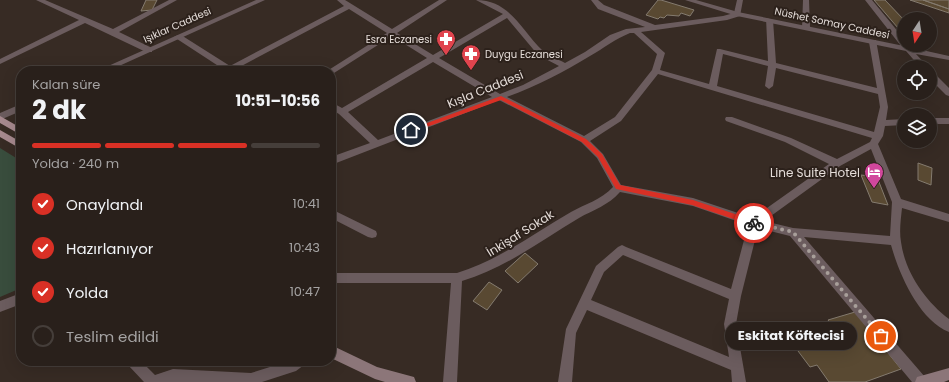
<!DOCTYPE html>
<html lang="tr">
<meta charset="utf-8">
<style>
body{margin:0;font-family:Poppins,sans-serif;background:#312824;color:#f1f3f6;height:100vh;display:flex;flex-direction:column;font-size:15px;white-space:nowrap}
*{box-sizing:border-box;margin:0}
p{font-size:13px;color:#a5a3a3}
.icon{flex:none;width:22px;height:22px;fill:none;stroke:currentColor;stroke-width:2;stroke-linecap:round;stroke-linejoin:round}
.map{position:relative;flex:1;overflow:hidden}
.drawer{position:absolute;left:16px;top:66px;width:320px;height:300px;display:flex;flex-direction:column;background:#29201b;border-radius:16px;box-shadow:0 4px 16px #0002,0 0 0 1px #453e3a}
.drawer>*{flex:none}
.needle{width:26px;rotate:192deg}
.tools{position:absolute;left:897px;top:12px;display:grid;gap:8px}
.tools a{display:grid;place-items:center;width:40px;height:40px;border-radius:50%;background:#29201b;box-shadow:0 4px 16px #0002,0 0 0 1px #453e3a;font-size:20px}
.pin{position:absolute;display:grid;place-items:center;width:34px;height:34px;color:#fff;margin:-17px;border:2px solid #fff;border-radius:50%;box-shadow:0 1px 4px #0007}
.courier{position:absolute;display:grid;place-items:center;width:40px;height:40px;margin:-20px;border:3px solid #d93025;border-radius:50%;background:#fff;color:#222;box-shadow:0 1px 5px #0007}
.bubble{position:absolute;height:28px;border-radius:14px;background:#29201b;box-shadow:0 4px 16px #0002,0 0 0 1px #453e3a;font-size:13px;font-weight:700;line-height:28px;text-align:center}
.headline em{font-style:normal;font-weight:700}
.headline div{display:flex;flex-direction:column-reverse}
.headline{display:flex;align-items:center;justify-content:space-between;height:68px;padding:0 16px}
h1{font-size:26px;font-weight:700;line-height:30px}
.bar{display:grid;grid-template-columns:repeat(4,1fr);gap:6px 4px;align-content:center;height:48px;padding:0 16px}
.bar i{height:5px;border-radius:3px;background:#453e3a}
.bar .selected{background:#d93025}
.bar p{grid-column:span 4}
ol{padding:0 16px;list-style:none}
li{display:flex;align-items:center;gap:12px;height:44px}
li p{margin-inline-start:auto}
li .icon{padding:4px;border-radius:50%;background:#d93025;color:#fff;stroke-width:4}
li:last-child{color:#a5a3a3}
li i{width:22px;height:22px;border:2px solid #453e3a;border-radius:50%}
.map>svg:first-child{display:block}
</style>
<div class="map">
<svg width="949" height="382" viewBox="0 0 949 382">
<rect width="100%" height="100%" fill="#372b24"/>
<path fill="#394d3d" d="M0,148L21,161V288L0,297Z"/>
<path fill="#594932" stroke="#847b6f" d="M146,0H157L152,10L141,11Z
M658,0H661L694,10L690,16L681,13L679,16L667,15L664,18L660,17L658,19L646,15Z
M874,0H885L904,20V35Z
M910,0H923L949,9V13Z
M923,0H949V9Z
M918,163L932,168L931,185L918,180Z
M861,175L877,177L888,205L872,202Z
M525,253L538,264L518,283L505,271Z
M489,282L502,290L487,310L473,301Z
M855,312L901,369L865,382H829L817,365L810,367L798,351L841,337L828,320Z"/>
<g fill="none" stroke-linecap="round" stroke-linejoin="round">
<path fill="#6b5c5e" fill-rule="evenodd" d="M36,0H45L113,29L169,0H177L119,32L152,48V52H146L85,23L0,64V59L79,20Z
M337,0H345L392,29L439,0H447L397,33L433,55L503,14L476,0C510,0 521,30 543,51C549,56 558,59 565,63L585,52L610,35L626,29L645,27L598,9L591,0H598L604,5L655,25L723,16L734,13L737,0H743L740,16L727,20L641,32L665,53L660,70L709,84L717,49H720L768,61L766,18L773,20L776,63L877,88L869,42L870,40H876L888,107L886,120L904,119V125L885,126L883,136L878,144L901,199L949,214V222L902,208C901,218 899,231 901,242C905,272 925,301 949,319V332C919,320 899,274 891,245L804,237L925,377L927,382H912L790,236L758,228L741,296L736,324L746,382H732L731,370L587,310L576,333L572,382H558L566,329L596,266L618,247L622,245L626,247L731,289L748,225L693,206L620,192C609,205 593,210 579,218C540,241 506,268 462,281L457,382H443L451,283H331V273H457C499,260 533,234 571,212C585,204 601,200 613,187L597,158L581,142L499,100L331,165V157L370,143L339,114L331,109V102L342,108L427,58L392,36L334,73L331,74V71H327L387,33L349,9L232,71H222L223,69L174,37L178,35H181L230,66L344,6ZM507,18L538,55L559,66L523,85L500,94L439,58ZM630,33H634L657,54L652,70L615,117L584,136L507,97C536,86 564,72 590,56C604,48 615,39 630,33ZM723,54L768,66L765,86L769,89L773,86L776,68L878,94L880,107L874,132L717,86ZM433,62L492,97L378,140L348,112ZM658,74L872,138L870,142L837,159L791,138L732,117H726L725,119L726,121L785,142L829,164L753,218L693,198L621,185L603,154L590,141L621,121ZM871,149L892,202L890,236L793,228L764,221L840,166ZM623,255L729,299L724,324L729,357L591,300L604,272Z
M803,0H809L810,28L806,30L802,28Z
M930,118H949V124H930Z
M331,209L376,231L377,234L376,237L372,238L368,237L331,218Z
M21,293V304L0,312V301Z
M126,361H141L155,375L173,369L251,373L289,361H306L304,365L296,371L262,382H144L128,365Z"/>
<path fill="#6b5c5e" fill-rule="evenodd" d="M256,0H265L108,71H97Z
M685,0H696L738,12L904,46H901L865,0H872L904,39V45H907L904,46L949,56V60L916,54L928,67H920L906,51L737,16Z
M930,71L933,72L949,88V96L946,95L930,79Z
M21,104V111L0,120V113Z"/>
<path fill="#8c7679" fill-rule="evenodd" d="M331,345L377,367L414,377L416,382H385L375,379L331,358Z
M949,368V380L944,382H915L917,377Z"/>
<path fill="#a6898e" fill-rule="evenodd" d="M0,116L21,128V135L0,123Z
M0,130L21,142V149L0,137Z"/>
</g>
<path fill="#d93025" d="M501,96L586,139L602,154L620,185L693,200L756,221L757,223L754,226L692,205L616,189L598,157L582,142L501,100L413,132L408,130Z"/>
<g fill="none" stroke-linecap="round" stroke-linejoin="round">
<path stroke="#a89f9a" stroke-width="4" stroke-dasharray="0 7.2" d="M754,223L793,232L881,336"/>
</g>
<defs>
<g id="pharmacy-pin" transform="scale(1)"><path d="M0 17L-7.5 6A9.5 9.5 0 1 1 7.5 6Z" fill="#e0444e" stroke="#2c211b"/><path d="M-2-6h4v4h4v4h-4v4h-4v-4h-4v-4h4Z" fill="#fff"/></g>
<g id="hotel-pin" transform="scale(1)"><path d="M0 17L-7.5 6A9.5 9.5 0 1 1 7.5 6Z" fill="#d1479c" stroke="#2c211b"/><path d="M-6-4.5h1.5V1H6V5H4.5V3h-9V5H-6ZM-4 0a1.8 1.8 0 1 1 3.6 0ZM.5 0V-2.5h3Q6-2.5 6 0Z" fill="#fff"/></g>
</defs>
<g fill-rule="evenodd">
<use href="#pharmacy-pin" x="446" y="39"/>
<use href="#pharmacy-pin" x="471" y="54"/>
<use href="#hotel-pin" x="874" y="172"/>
</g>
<g text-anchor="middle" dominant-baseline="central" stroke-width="4" stroke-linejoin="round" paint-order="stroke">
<g font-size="10" fill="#e5ddd9" stroke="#2c211b">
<text transform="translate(832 23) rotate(12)">Nüshet Somay Caddesi</text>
<text transform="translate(177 25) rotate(-24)">Işıklar Caddesi</text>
</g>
<g font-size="10" fill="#e5ddd9" stroke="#2c211b" text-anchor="end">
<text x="432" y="39">Esra Eczanesi</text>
<text x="485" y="54" text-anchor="start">Duygu Eczanesi</text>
</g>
<g font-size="12" fill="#e5ddd9" stroke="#2c211b">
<text transform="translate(485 89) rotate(-22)">Kışla Caddesi</text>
<text transform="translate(520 233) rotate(-32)">İnkişaf Sokak</text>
</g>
<g font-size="12" fill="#e5ddd9" stroke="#2c211b" text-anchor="end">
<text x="860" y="172">Line Suite Hotel</text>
</g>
</g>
</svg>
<div class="tools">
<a><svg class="needle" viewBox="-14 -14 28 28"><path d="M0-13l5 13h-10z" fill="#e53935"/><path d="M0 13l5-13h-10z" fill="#a5a3a3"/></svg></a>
<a><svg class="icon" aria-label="locate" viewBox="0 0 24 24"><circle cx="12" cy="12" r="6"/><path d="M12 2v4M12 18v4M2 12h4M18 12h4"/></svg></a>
<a><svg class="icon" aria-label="layers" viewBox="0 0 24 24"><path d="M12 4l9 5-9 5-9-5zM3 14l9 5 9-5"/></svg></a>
</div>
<div class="pin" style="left:881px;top:336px;background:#ea580c"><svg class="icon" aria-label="bag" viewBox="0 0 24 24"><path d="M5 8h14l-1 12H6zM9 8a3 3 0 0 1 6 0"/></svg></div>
<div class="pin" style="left:411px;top:130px;background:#1f2937"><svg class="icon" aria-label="home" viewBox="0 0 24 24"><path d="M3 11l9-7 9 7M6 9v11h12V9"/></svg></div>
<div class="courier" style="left:754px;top:223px"><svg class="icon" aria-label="bike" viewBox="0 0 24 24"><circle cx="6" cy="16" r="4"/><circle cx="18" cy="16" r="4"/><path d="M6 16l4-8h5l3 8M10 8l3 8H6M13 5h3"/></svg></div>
<div class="bubble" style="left:725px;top:322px;width:132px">Eskitat Köftecisi</div>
<section class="drawer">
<div class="headline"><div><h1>2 dk</h1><p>Kalan süre</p></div><em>10:51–10:56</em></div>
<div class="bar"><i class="selected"></i><i class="selected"></i><i class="selected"></i><i></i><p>Yolda · 240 m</p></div>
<ol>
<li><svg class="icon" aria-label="check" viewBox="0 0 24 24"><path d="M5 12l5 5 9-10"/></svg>Onaylandı<p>10:41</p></li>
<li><svg class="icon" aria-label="check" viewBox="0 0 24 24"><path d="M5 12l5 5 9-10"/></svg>Hazırlanıyor<p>10:43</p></li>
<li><svg class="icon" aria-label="check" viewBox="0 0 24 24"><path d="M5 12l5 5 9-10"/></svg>Yolda<p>10:47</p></li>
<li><i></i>Teslim edildi</li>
</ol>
</section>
</div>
